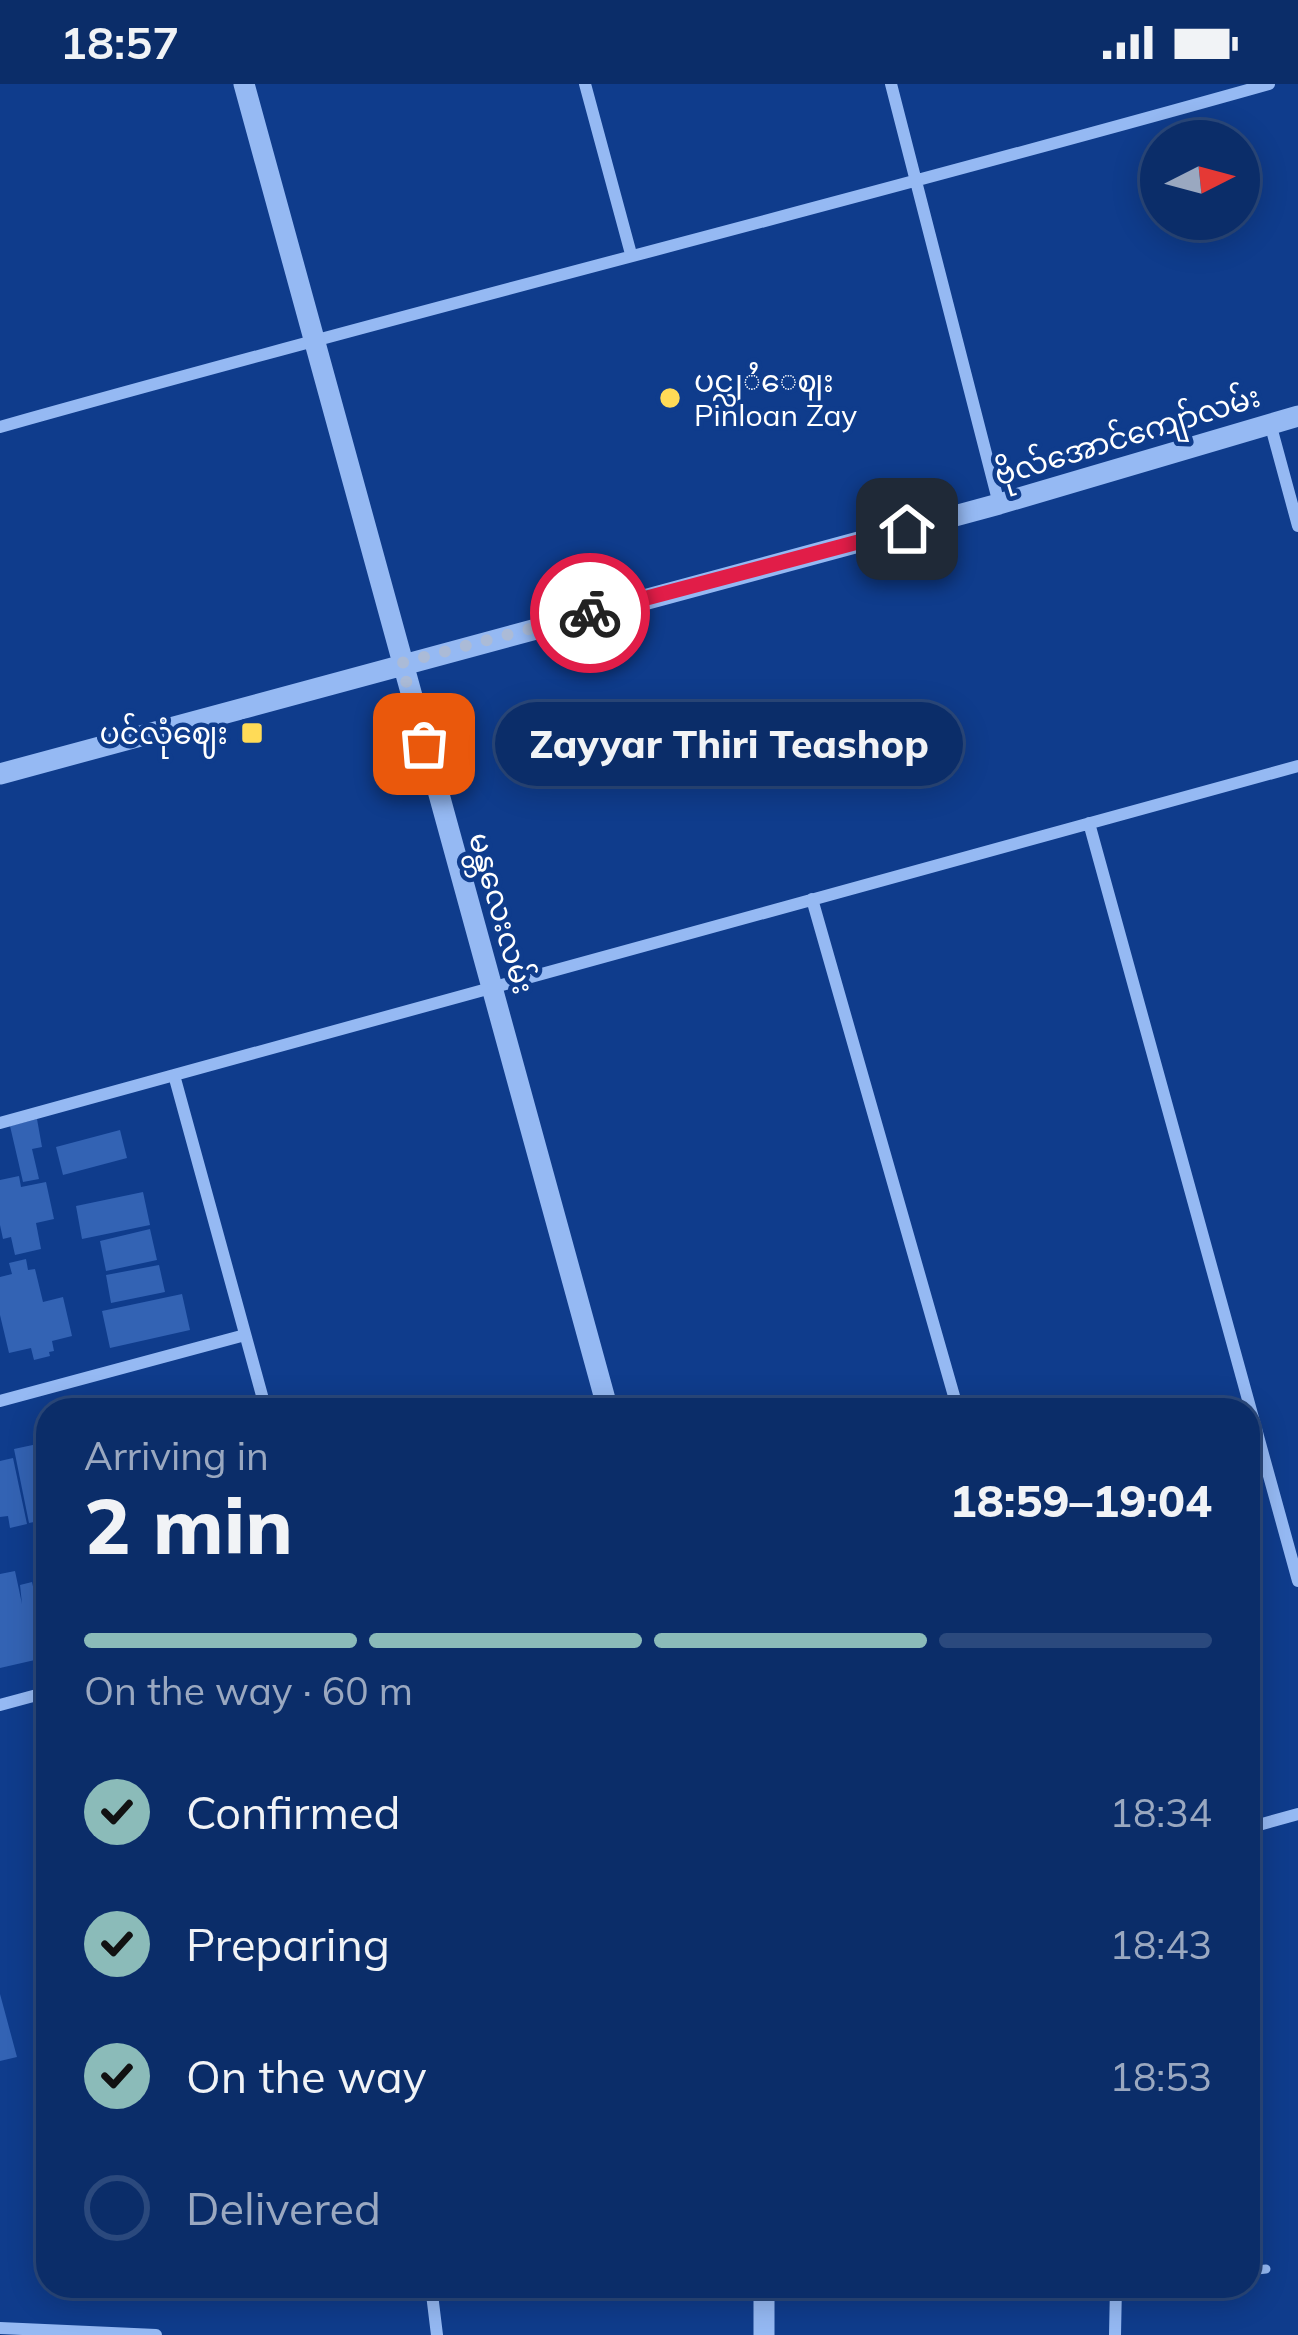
<!DOCTYPE html>
<meta charset="utf-8">
<style>
body{margin:0;font-family:Mulish,"Noto Sans Myanmar",sans-serif;background:#193971;color:#f1f3f6;height:100vh;display:flex;flex-direction:column;font-size:45px;white-space:nowrap}
*{box-sizing:border-box;margin:0}
p{font-size:39px;color:#9aa8c0}
.icon{flex:none;width:66px;height:66px;fill:none;stroke:currentColor;stroke-width:2;stroke-linecap:round;stroke-linejoin:round}
.map{position:relative;flex:1;overflow:hidden}
.side{position:absolute;left:36px;top:1314px;width:1224px;height:900px;display:flex;flex-direction:column;background:#0b2d69;border-radius:36px;box-shadow:0 6px 30px #0003,0 0 0 3px #2b497d}
.side>*{flex:none}
.needle{width:78px;rotate:84deg}
.buttons{position:absolute;left:1140px;top:36px;display:grid;gap:24px}
.buttons a{display:grid;place-items:center;width:120px;height:120px;border-radius:50%;background:#0b2d69;box-shadow:0 6px 30px #0003,0 0 0 3px #2b497d;font-size:60px}
.pin{position:absolute;display:grid;place-items:center;width:102px;height:102px;color:#fff;margin:-51px;border-radius:24px;box-shadow:0 6px 18px #0006}
.courier{position:absolute;display:grid;place-items:center;width:120px;height:120px;margin:-60px;border:9px solid #e11d48;border-radius:50%;background:#fff;color:#222;box-shadow:0 3px 15px #0007}
.bubble{position:absolute;height:84px;border-radius:42px;background:#0b2d69;box-shadow:0 6px 30px #0003,0 0 0 3px #2b497d;font-size:39px;font-weight:800;line-height:84px;text-align:center}
.headline em{font-style:normal;font-weight:800}
.headline div{display:flex;flex-direction:column-reverse}
.headline{display:flex;align-items:center;justify-content:space-between;height:204px;padding:0 48px}
h1{font-size:78px;font-weight:800;line-height:90px}
.bar{display:grid;grid-template-columns:repeat(4,1fr);gap:18px 12px;align-content:center;height:144px;padding:0 48px}
.bar i{height:15px;border-radius:9px;background:#2b497d}
.bar .active{background:#8bbbb9}
.bar p{grid-column:span 4}
ol{padding:0 48px;list-style:none}
li{display:flex;align-items:center;gap:36px;height:132px}
li p{margin-inline-start:auto}
li .icon{padding:12px;border-radius:50%;background:#8bbbb9;color:#111;stroke-width:4}
li:last-child{color:#9aa8c0}
li i{width:66px;height:66px;border:6px solid #2b497d;border-radius:50%}
.status{display:flex;justify-content:space-between;align-items:center;height:84px;padding:0 60px;background:#0b2d69;direction:ltr}
.status svg{height:33px;fill:currentColor}
.map>svg:first-child{display:block}
</style>
<div class="status"><b>18:57</b><svg viewBox="0 0 49 12"><path d="M0 12V9h3v3zM5 12V6h3v6zM10 12V3h3v9zM15 12V0h3v12zM26 1h20v11H26zM47 4h2v5h-2z"/></svg></div>
<div class="map">
<svg width="1298" height="2251" viewBox="0 0 1298 2251">
<rect width="100%" height="100%" fill="#0f3c8c"/>
<path fill="#3363b4" d="M37,1035L42,1063L32,1065L39,1095L23,1098L10,1042Z
M120,1046L127,1074L63,1091L56,1063Z
M19,1092L21,1103L46,1098L54,1135L36,1139L41,1165L15,1171L11,1153L3,1155L0,1141V1096Z
M143,1108L150,1141L82,1155L76,1122Z
M150,1145L157,1176L106,1187L100,1157Z
M26,1175L28,1186L35,1185L43,1218L63,1213L72,1252L52,1257L54,1267L49,1268L50,1272L34,1276L31,1264L9,1269L0,1231V1193L12,1190L9,1179Z
M159,1181L165,1208L111,1219L106,1191Z
M182,1210L190,1246L110,1264L102,1227Z
M213,1314L215,1326H168V1324Z
M42,1359L48,1373L46,1446L44,1436L29,1439L14,1365Z
M13,1374L27,1440L10,1444L8,1432L0,1433V1377Z
M15,1487L22,1520L20,1501L32,1498L37,1520L44,1519L48,1573L0,1584V1490Z
M0,1910L17,1973L0,1977Z"/>
<g fill="none" stroke-linecap="round" stroke-linejoin="round">
<path stroke="#95b9f3" stroke-width="9" d="M1248,2187L1266,2185"/>
<path stroke="#95b9f3" stroke-width="12" d="M585,0L631,170
M891,0L999,420
M1270,339L1298,442
M0,343C422,224 847,119 1269,0
M1089,739L1298,1497
M812,815L958,1326
M174,991L266,1326
M0,1039L1298,682
M0,1317L245,1251
M0,1621L48,1608
M1248,1744L1298,1730
M431,2202L437,2251
M0,2244L156,2251
M1115,2251L1116,2202"/>
<path stroke="#95b9f3" stroke-width="21" d="M244,0L608,1326
M0,690L999,420L1298,332
M764,2251V2202"/>
</g>
<g fill="none" stroke-linecap="round" stroke-linejoin="round">
<path stroke="#abbbd7" stroke-width="12" stroke-dasharray="0 21.6" d="M424,660L401,579L590,529"/>
<path stroke="#e11d48" stroke-width="15" d="M590,529L907,445"/>
</g>
<g fill="#ffdb57" stroke="#0f3c8c" stroke-width="4.5">
<circle cx="670" cy="314" r="12"/>
<rect x="240" y="637" width="24" height="24" rx="6"/>
</g>
<g text-anchor="middle" dominant-baseline="central" stroke-width="9" stroke-linejoin="round" paint-order="stroke">
<g font-size="30" fill="#fff" stroke="#0f3c8c" text-anchor="start">
<text x="694" y="297">ပင္လုႆေဈး<tspan x="694" dy="34">Pinloan Zay</tspan></text>
<text x="228" y="649" text-anchor="end">ပင်လုံဈေး</text>
</g>
<g font-size="30" fill="#fff" stroke="#0f3c8c">
<text transform="translate(1127 351) rotate(-17)">ဗိုလ်အောင်ကျော်လမ်း</text>
<text transform="translate(502 829) rotate(74)">မန္တလေးလမ်း</text>
</g>
</g>
</svg>
<div class="buttons">
<a><svg class="needle" viewBox="-14 -14 28 28"><path d="M0-13l5 13h-10z" fill="#e53935"/><path d="M0 13l5-13h-10z" fill="#9aa8c0"/></svg></a>
</div>
<div class="pin" style="left:424px;top:660px;background:#ea580c"><svg class="icon" aria-label="bag" viewBox="0 0 24 24"><path d="M5 8h14l-1 12H6zM9 8a3 3 0 0 1 6 0"/></svg></div>
<div class="pin" style="left:907px;top:445px;background:#1f2937"><svg class="icon" aria-label="home" viewBox="0 0 24 24"><path d="M3 11l9-7 9 7M6 9v11h12V9"/></svg></div>
<div class="courier" style="left:590px;top:529px"><svg class="icon" aria-label="bike" viewBox="0 0 24 24"><circle cx="6" cy="16" r="4"/><circle cx="18" cy="16" r="4"/><path d="M6 16l4-8h5l3 8M10 8l3 8H6M13 5h3"/></svg></div>
<div class="bubble" style="left:495px;top:618px;width:468px">Zayyar Thiri Teashop</div>
<section class="side">
<div class="headline"><div><h1>2 min</h1><p>Arriving in</p></div><em>18:59–19:04</em></div>
<div class="bar"><i class="active"></i><i class="active"></i><i class="active"></i><i></i><p>On the way · 60 m</p></div>
<ol>
<li><svg class="icon" aria-label="check" viewBox="0 0 24 24"><path d="M5 12l5 5 9-10"/></svg>Confirmed<p>18:34</p></li>
<li><svg class="icon" aria-label="check" viewBox="0 0 24 24"><path d="M5 12l5 5 9-10"/></svg>Preparing<p>18:43</p></li>
<li><svg class="icon" aria-label="check" viewBox="0 0 24 24"><path d="M5 12l5 5 9-10"/></svg>On the way<p>18:53</p></li>
<li><i></i>Delivered</li>
</ol>
</section>
</div>
